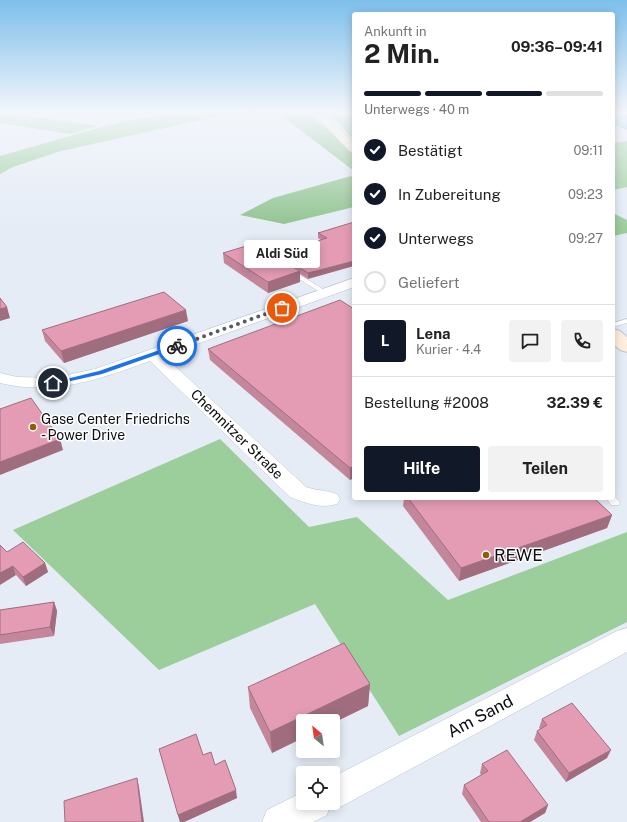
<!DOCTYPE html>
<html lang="de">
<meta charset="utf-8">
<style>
body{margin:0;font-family:"Public Sans",sans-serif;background:#f2f2f2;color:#222;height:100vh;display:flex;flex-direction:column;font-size:15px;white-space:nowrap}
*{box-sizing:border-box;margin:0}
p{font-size:13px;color:#767676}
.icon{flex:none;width:22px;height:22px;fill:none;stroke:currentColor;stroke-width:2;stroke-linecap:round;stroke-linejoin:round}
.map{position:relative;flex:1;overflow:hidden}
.drawer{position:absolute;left:352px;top:12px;width:263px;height:488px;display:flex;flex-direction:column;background:#fff;border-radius:4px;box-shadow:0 2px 10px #0003}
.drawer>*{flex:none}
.needle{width:26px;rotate:331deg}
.fabs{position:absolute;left:296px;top:714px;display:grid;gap:8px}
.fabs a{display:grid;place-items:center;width:44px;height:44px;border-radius:4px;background:#fff;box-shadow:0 2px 10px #0003;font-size:20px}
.pin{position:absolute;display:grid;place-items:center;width:34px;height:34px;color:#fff;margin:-17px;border:2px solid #fff;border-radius:50%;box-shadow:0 1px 4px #0007}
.courier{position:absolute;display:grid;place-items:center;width:40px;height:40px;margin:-20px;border:3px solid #1a73e8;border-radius:50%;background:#fff;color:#222;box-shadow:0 1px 5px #0007}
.bubble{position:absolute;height:28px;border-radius:4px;background:#fff;box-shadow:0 2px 10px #0003;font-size:13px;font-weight:700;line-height:28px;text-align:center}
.overview em{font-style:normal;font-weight:700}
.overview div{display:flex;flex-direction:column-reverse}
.overview{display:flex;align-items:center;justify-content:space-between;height:68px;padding:0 12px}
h1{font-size:26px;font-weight:700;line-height:30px}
.bar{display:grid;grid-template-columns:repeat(4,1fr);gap:6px 4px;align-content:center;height:48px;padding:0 12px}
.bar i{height:5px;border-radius:3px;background:#e0e0e0}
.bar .active{background:#111827}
.bar p{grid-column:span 4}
.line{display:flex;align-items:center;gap:10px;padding:0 12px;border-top:1px solid #e0e0e0}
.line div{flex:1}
.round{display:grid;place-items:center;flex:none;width:42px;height:42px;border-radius:4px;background:#f2f2f2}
ol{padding:0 12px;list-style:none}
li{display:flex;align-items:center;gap:12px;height:44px}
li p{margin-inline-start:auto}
li .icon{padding:4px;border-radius:50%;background:#111827;color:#fff;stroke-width:4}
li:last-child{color:#767676}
li i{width:22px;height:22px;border:2px solid #e0e0e0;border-radius:50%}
.action{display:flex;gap:8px;margin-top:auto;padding:8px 12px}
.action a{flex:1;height:46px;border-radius:4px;background:#111827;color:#fff;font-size:16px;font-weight:700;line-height:46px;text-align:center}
.action a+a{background:#f2f2f2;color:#222}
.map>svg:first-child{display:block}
</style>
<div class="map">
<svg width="627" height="822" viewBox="0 0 627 822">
<rect width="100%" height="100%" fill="#e5ecf6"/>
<path fill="#9bce9a" d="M0,113H7L98,126L70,134L0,123Z
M165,113H233L61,151L13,167L0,174V156L105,126Z
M627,141V187L613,190V143Z
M613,213L627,220V233L613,236Z
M220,439L309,527L357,517L448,600L627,532V622L399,736L315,604L159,670L13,530Z"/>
<path fill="#8fc38e" d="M282,113H309L354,153V171L286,119Z
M329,113H352L354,116V140Z
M351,176L354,178V207L284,224L240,215L273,198Z"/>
<path fill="#7ed0f0" stroke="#5b95ad" d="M613,114L627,115V129C618,126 613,125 613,114Z"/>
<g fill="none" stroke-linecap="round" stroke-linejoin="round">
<g stroke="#bec4cf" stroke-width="1">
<path id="service" d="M290,269L292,270L329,293L325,295L323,294L288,272V270Z
M627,319V323L613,327V323Z
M613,495L620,502L619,505H611L606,498H613Z"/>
</g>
<g stroke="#bec4cf" stroke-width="1">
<path id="minor" d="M354,278V287L164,356L306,487C317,491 326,490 337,494L340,499L337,504C320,509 306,503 290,497L150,361C100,379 54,396 0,383V373L17,377L53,378L95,369Z
M627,628V652L344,805L333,810L329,808L327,815L313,822H262L267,810L303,792V803H333V777L617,631Z"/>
</g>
<g stroke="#bec4cf" stroke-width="2">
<path id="secondary" d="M313,113H324L354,143V152L350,151Z
M613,329L620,331L627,337V352L620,350L613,344Z"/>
</g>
<use href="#service" fill="#fff" fill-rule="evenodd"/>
<use href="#minor" fill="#fff" fill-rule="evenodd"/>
<use href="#secondary" fill="#feeedc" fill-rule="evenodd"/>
</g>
<path fill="#c4869b" d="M354,222L308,279L300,274V282L268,293L224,263L223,253L277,258V254L321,240L318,238V233Z
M354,309V478L350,480L210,360L208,349Z
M188,321L64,363L45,341L42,330Z
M404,498H594L612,515L607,528L459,581L403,506Z
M7,552L45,563L48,572L26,586L16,575Z
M54,602L57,611L54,636L0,644V610Z
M370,684L368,706L333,723V721L272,753L250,708L248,687Z
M542,719L607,758L566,782L534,740L537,731L540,729L539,728Z
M159,749L215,765L237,798L184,822H180Z
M482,764L548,805L545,813L530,822H481L462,794L464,785L481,775L480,773Z"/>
<path fill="#a06d7e" d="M354,261V266L308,279V273Z
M300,271V282L268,293V282Z
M7,307L10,318L0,321V309Z
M186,310L188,321L64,363L61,351Z
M60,439L63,450L0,475V462Z
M354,466V478L350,480V468Z
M612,515L607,528L459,581L461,568Z
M45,563L48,572L26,586L23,577Z
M13,566L16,575L0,585V573Z
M54,602L57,611L54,636L50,627Z
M370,684L368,706L333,723V721H303V738L272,753L270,732Z
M611,750L607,758L566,782L569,773Z
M137,778L139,787L144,822H142Z
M236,790L237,798L184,822H180L178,815Z
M548,805L545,813L530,822H520Z"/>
<path fill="#e49cb4" stroke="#a06d7e" d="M354,222V261L308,273L277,254L327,238L318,233Z
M253,244L300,271L268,282L223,253Z
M164,292L186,310L61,351L42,330Z
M0,298L7,307L0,309Z
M340,300L354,309V466L350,468L208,349Z
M31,398L60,439L0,462V409Z
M408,498H594L612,515L461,568Z
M23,542L45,563L23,577L13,566L0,573V545L7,552Z
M54,602L50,627L0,635V610Z
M344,643L370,684L270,732L248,687Z
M572,703L611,750L569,773L537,731L547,725L542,719Z
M196,734L203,755L211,752L215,765L225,760L236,790L178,815L159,749Z
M507,750L548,805L520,822H489L464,785L488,771L482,764Z
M137,778L142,822H65L64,801Z"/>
<linearGradient id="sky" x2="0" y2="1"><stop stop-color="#7dbfeb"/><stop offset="0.49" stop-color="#f3f6fb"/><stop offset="1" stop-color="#f3f6fb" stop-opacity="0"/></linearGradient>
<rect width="627" height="229" fill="url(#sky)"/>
<path fill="#1a73e8" d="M177,344L179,345V347L102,374L53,385L50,383L99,371Z"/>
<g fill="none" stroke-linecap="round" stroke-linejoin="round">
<path stroke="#575a60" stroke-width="4" stroke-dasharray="0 7.2" d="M177,346L282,308"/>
</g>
<g fill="#8e5e07" stroke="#fff" stroke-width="1.5">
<circle cx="33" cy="427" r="4"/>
<circle cx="486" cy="555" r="4"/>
</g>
<g text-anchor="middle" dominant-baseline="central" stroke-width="3" stroke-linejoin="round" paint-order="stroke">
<g font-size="14" fill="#0a0c10" stroke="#fff" text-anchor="start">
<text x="41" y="419">Gase Center Friedrichs<tspan x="41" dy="16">- Power Drive</tspan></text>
</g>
<g font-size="14" fill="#0a0c10" stroke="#fff">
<text transform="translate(237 434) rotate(44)">Chemnitzer Straße</text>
</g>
<g font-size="17" fill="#0a0c10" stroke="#fff" text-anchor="start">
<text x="494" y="555">REWE</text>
</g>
<g font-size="17" fill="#0a0c10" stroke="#fff">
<text transform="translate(480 716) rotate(-28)">Am Sand</text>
</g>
</g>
</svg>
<div class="fabs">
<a><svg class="needle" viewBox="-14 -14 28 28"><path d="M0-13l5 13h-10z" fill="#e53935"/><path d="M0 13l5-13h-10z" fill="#767676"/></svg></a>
<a><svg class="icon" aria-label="locate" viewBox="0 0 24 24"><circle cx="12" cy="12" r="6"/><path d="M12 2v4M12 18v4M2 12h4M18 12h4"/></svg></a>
</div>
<div class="pin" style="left:282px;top:308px;background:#ea580c"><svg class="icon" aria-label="bag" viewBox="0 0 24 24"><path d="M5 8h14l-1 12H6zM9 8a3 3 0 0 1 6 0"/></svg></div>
<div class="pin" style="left:53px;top:383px;background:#1f2937"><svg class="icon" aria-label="home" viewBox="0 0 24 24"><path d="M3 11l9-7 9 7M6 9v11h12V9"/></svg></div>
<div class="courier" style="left:177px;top:346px"><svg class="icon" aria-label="bike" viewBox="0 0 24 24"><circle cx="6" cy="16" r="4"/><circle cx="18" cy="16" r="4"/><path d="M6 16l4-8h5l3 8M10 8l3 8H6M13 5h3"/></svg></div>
<div class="bubble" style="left:244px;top:240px;width:76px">Aldi Süd</div>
<section class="drawer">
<div class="overview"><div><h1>2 Min.</h1><p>Ankunft in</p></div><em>09:36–09:41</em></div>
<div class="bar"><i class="active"></i><i class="active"></i><i class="active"></i><i></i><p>Unterwegs · 40 m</p></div>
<ol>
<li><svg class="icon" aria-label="check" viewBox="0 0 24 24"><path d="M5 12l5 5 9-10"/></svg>Bestätigt<p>09:11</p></li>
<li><svg class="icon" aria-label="check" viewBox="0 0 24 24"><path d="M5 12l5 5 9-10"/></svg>In Zubereitung<p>09:23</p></li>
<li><svg class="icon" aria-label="check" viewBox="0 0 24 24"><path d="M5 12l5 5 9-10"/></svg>Unterwegs<p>09:27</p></li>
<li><i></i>Geliefert</li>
</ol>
<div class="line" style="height:72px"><b class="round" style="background:#111827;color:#fff">L</b><div><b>Lena</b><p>Kurier · 4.4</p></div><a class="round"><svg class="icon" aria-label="chat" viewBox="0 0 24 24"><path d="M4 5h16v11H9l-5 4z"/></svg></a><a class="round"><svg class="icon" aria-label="phone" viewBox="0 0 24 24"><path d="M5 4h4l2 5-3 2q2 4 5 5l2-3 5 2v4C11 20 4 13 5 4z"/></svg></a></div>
<div class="line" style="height:52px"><div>Bestellung #2008</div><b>32.39 €</b></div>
<div class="action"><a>Hilfe</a><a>Teilen</a></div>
</section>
</div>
